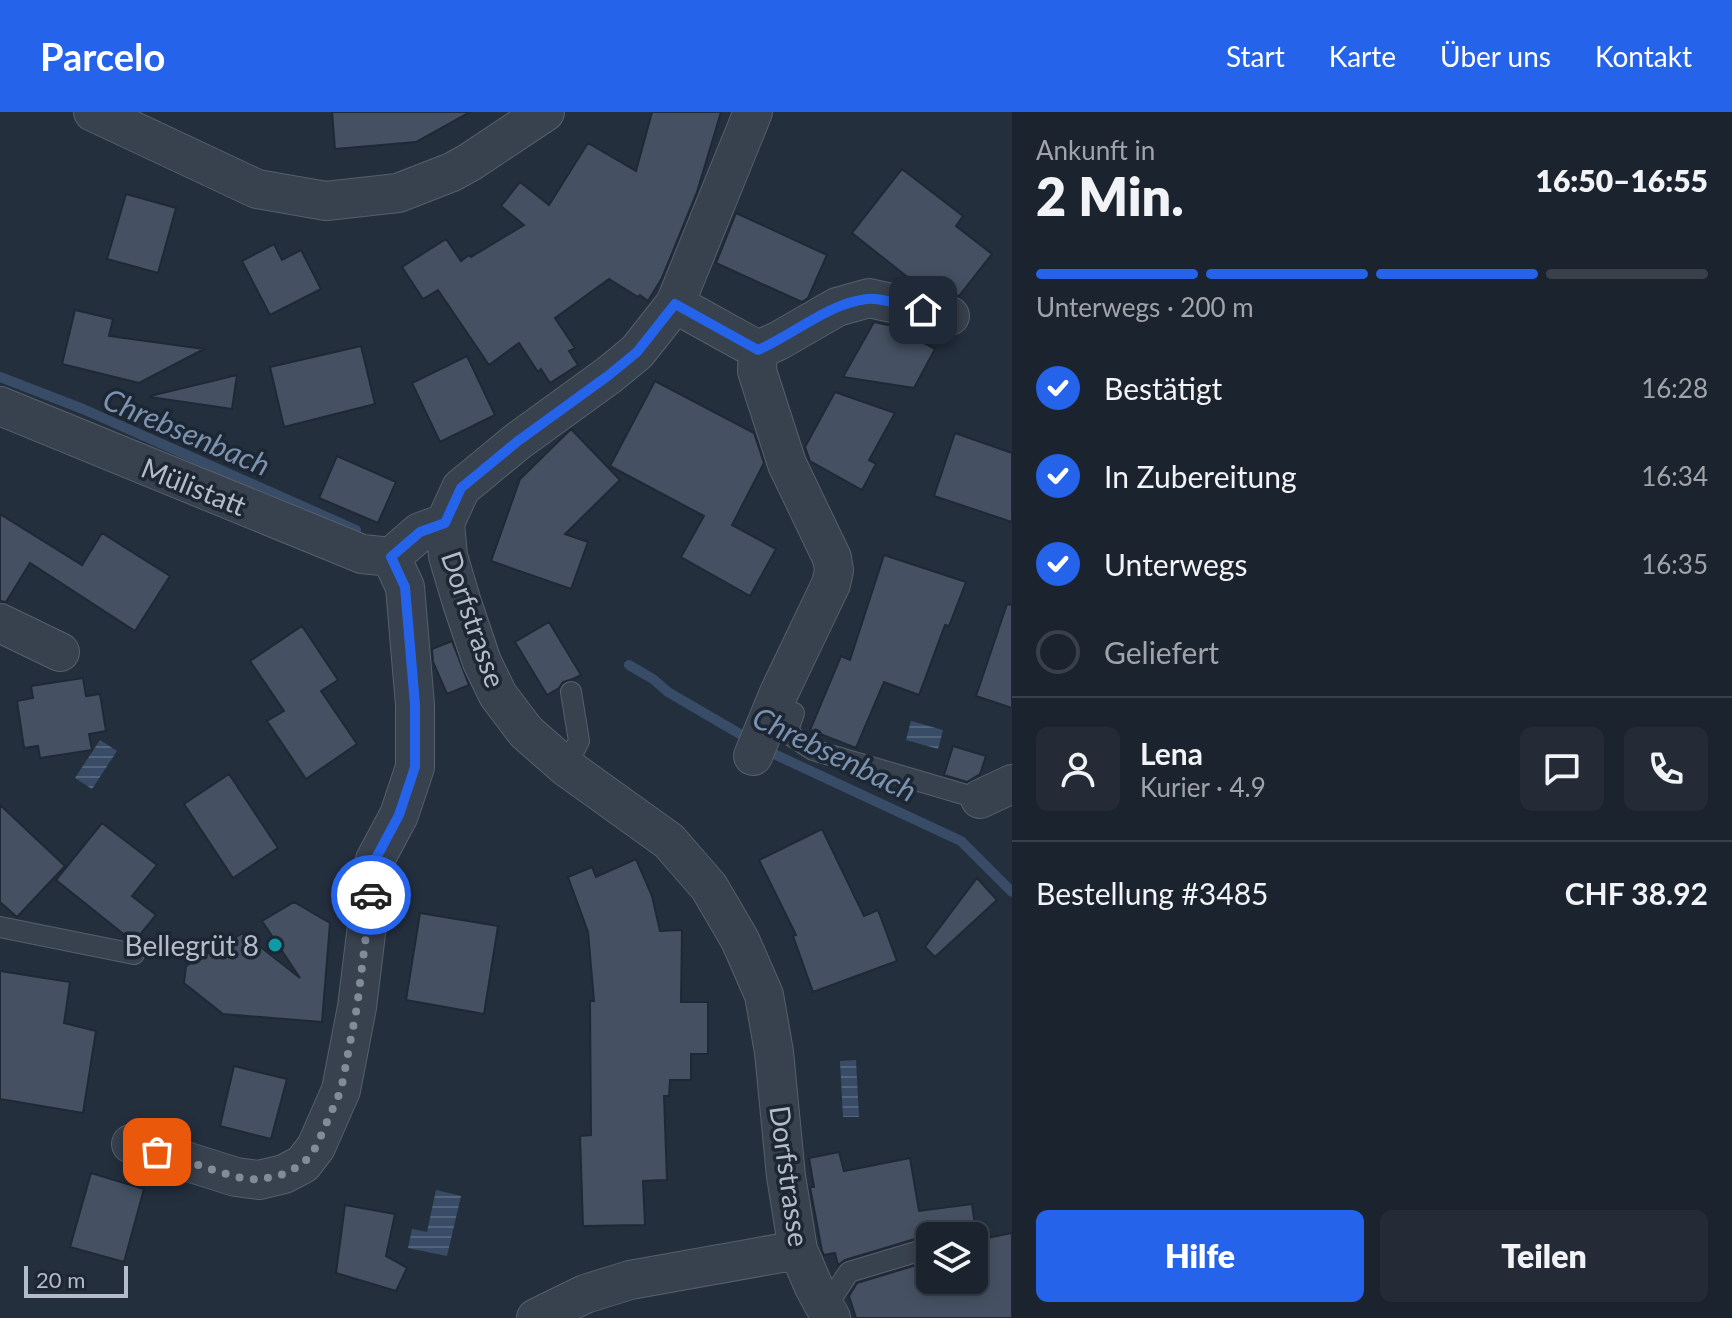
<!DOCTYPE html>
<html lang="de">
<meta charset="utf-8">
<style>
body{margin:0;font-family:Lato,sans-serif;background:#242b36;color:#f1f3f6;height:100vh;display:flex;flex-direction:column;font-size:30px;white-space:nowrap}
*{box-sizing:border-box;margin:0}
p{font-size:26px;color:#a0a4aa}
.icon{flex:none;width:44px;height:44px;fill:none;stroke:currentColor;stroke-width:2;stroke-linecap:round;stroke-linejoin:round}
.map{position:relative;flex:1;overflow:hidden}
.details{display:flex;flex-direction:column;background:#1b232e;width:720px}
.details>*{flex:none}
.fabs{position:absolute;left:916px;top:1110px;display:grid;gap:16px}
.fabs a{display:grid;place-items:center;width:72px;height:72px;border-radius:12px;background:#1b232e;box-shadow:0 4px 12px #0003,0 0 0 2px #39404a;font-size:40px}
.scale{position:absolute;left:24px;bottom:20px;width:104px;box-sizing:border-box;padding-left:8px;border:4px solid #b4bcc9;border-top:0;font-size:22px;line-height:28px;white-space:nowrap;color:#b4bcc9;-webkit-text-stroke:6px #1d2633;paint-order:stroke}
.pin{position:absolute;display:grid;place-items:center;width:68px;height:68px;color:#fff;margin:-34px;border-radius:16px;box-shadow:0 4px 12px #0006}
.courier{position:absolute;display:grid;place-items:center;width:80px;height:80px;margin:-40px;border:6px solid #2563eb;border-radius:50%;background:#fff;color:#222;box-shadow:0 2px 10px #0007}
.head em{font-style:normal;font-weight:800}
.head div{display:flex;flex-direction:column-reverse}
.head{display:flex;align-items:center;justify-content:space-between;height:136px;padding:0 24px}
h1{font-size:52px;font-weight:800;line-height:60px}
.bar{display:grid;grid-template-columns:repeat(4,1fr);gap:12px 8px;align-content:center;height:96px;padding:0 24px}
.bar i{height:10px;border-radius:6px;background:#39404a}
.bar .active{background:#2563eb}
.bar p{grid-column:span 4}
.line{display:flex;align-items:center;gap:20px;padding:0 24px;border-top:2px solid #39404a}
.line div{flex:1}
.round{display:grid;place-items:center;flex:none;width:84px;height:84px;border-radius:12px;background:#242b36}
ol{padding:0 24px;list-style:none}
li{display:flex;align-items:center;gap:24px;height:88px}
li p{margin-inline-start:auto}
li .icon{padding:8px;border-radius:50%;background:#2563eb;color:#fff;stroke-width:4}
li:last-child{color:#a0a4aa}
li i{width:44px;height:44px;border:4px solid #39404a;border-radius:50%}
.primary-button{display:flex;gap:16px;margin-top:auto;padding:16px 24px}
.primary-button a{flex:1;height:92px;border-radius:12px;background:#2563eb;color:#fff;font-size:32px;font-weight:800;line-height:92px;text-align:center}
.primary-button a+a{background:#242b36;color:#f1f3f6}
header{display:flex;align-items:center;gap:48px;box-sizing:border-box;height:112px;padding:0 40px;background:#2563eb;color:#fff}
header strong{font-size:38px}
nav{display:flex;gap:44px;margin-inline-start:auto;font-size:28px}
main{display:flex;flex:1;min-height:0}
.map>svg:first-child{display:block}
</style>
<header>
<strong>Parcelo</strong>
<nav><a>Start</a><a>Karte</a><a>Über uns</a><a>Kontakt</a></nav>
</header>
<main>
<div class="map">
<svg width="1012" height="1206" viewBox="0 0 1012 1206">
<defs>
<pattern id="water-rules" width="6" height="5" patternUnits="userSpaceOnUse" patternTransform="scale(2)"><rect width="6" height="5" fill="#394c67"/><path d="M0 2.5h6" fill="none" stroke="#53647b"/></pattern>
</defs>
<rect width="100%" height="100%" fill="#242f3e"/>
<path fill="url(#water-rules)" d="M911,609L943,618L938,637L906,628Z
M100,628L117,639L92,677L75,666Z
M856,948L859,1005H843L840,949Z
M436,1078L461,1084L447,1144L408,1136L412,1117L427,1120Z"/>
<g fill="none" stroke-linecap="round" stroke-linejoin="round">
<path stroke="#394c67" stroke-width="10" d="M0,265L83,297L356,418
M629,553L653,567L668,580L774,642L961,729L1012,780"/>
</g>
<path fill="#455162" stroke="#1f2835" stroke-width="2" d="M332,0H470L416,30L335,37Z
M652,0H721L697,80L662,166L648,189L640,183L638,185L609,167L555,206L575,236L569,239L578,253L550,271L541,257L538,260L519,231L489,253L438,178L423,187L402,155L446,127L461,149L469,143L471,145L524,113L501,94L520,70L549,93L588,31L636,59Z
M902,57L963,104L956,114L992,142L959,184L920,175L852,121Z
M126,82L176,96L158,161L107,147Z
M736,101L827,143L808,186L802,190L716,151Z
M274,132L282,148L301,138L321,177L270,203L242,149Z
M75,198L113,207L109,224L204,237L139,271L62,252Z
M874,210L893,214L935,237L914,276L843,265Z
M361,234L375,292L284,315L270,255Z
M467,244L495,303L440,330L412,271Z
M237,263L232,297L150,285V284Z
M655,269L754,321L764,351L732,413L776,437L750,484L681,445L704,404L610,354Z
M835,280L895,301L869,348L876,352L862,378L810,349L805,335Z
M571,317L620,368L565,422L588,430L571,477L491,449L520,367Z
M955,321L1012,341V410L934,384Z
M337,344L396,370L378,411L319,386Z
M0,402L82,453L102,421L170,464L135,519L30,451L6,490L0,489Z
M884,443L966,470L949,514L945,513L919,583L884,570L856,636L810,618L841,544L850,548Z
M1007,492L1012,493V596L976,584Z
M549,510L581,563L573,567L563,570L559,576L547,583L515,530Z
M302,514L338,568L321,579L357,632L306,667L267,609L284,599L250,549Z
M452,529L469,573L447,582L433,550L432,537Z
M83,566L86,584L100,582L106,619L89,622L92,638L40,646L38,634L24,636L17,589L33,586L31,574Z
M953,634L986,644L980,662L967,670L944,663Z
M229,662L278,736L233,766L184,692Z
M0,693L65,754L17,805L0,790Z
M102,711L157,753L132,784L156,803L135,829L131,828L56,768Z
M822,717L864,804L878,798L897,849L813,880L793,824L796,823L759,748Z
M636,747L652,784L660,819L682,818L681,890H708V942H691V968H670L669,984H664L667,1068L643,1069L645,1113L583,1114L580,1024L591,1023L590,889H594L588,820L568,765L592,755L596,765Z
M977,766L997,788L935,845L925,835Z
M294,790L330,811L322,910L223,902L184,871L186,854L243,821L300,866L262,809Z
M420,801L498,814L484,902L406,888Z
M0,859L70,870L64,911L96,919L83,1001L0,987Z
M234,954L287,967L271,1027L220,1014Z
M839,1040L844,1059L910,1046L919,1099L972,1092L977,1128L1012,1121V1206H856L849,1184L857,1171L923,1151L930,1145V1168H974V1124H930V1133L923,1127H915L845,1148L838,1153L835,1141L824,1143L822,1139L810,1075H814L809,1046Z
M91,1061L144,1077L124,1150L70,1135Z
M345,1093L395,1102L386,1144L407,1156L396,1179L336,1161Z"/>
<g fill="none" stroke-linecap="round" stroke-linejoin="round">
<g stroke="#565f6c" stroke-width="22">
<path id="lane" d="M794,601L787,621L813,638L980,687
M566,655L579,629L571,580
M0,815L134,842
M823,1192L835,1181L849,1160L919,1139"/>
</g>
<g stroke="#565f6c" stroke-width="40">
<path id="street" d="M93,0L257,77L326,89L398,81L452,60L470,50L545,0
M753,0L675,192L637,240L609,263L518,329L461,376L445,411L448,444L462,491L482,550L498,583L526,620L566,655L669,729L709,775L740,828L764,883L774,940L786,1064L798,1138L814,1175L831,1206
M675,192L758,238L778,229L837,195L869,186L950,204
M0,294L362,442L391,445
M391,445L420,420L445,411
M0,511L60,540
M753,644L778,583L831,472L834,458L832,446L787,352L757,259L758,238
M980,687L1012,672
M131,1032L236,1065L259,1068L284,1062L303,1052L316,1035L341,978L357,895L375,748L399,703L415,655V593L405,475L391,445
M536,1206L585,1182L630,1168L798,1138"/>
</g>
<use href="#lane" stroke="#38414e" stroke-width="20"/>
<use href="#street" stroke="#38414e" stroke-width="38"/>
</g>
<g fill="none" stroke-linecap="round" stroke-linejoin="round">
<path stroke="#828b98" stroke-width="8" stroke-dasharray="0 14.4" d="M157,1040L236,1065L259,1068L284,1062L303,1052L316,1035L341,978L357,895L371,783"/>
<path stroke="#2563eb" stroke-width="10" d="M371,783L375,748L399,703L415,655V593L405,475L391,445L420,420L445,411L461,376L518,329L609,263L637,240L675,192L758,238C793,223 829,191 867,187C880,185 909,195 923,198"/>
</g>
<circle fill="#0f9aa8" stroke="#1d2633" stroke-width="3" cx="275" cy="833" r="8"/>
<g text-anchor="middle" dominant-baseline="central" stroke-width="7" stroke-linejoin="round" paint-order="stroke">
<g font-size="28" fill="#b4bcc9" stroke="#1d2633">
<text transform="translate(194 374) rotate(22)">Mülistatt</text>
<text transform="translate(474 507) rotate(71)">Dorfstrasse</text>
<text transform="translate(790 1064) rotate(82)">Dorfstrasse</text>
</g>
<g font-size="28" fill="#b4bcc9" stroke="#1d2633" text-anchor="end">
<text x="259" y="833">Bellegrüt 8</text>
</g>
<g font-size="30" font-style="italic" fill="#7c92b1" stroke="#1d2633">
<text transform="translate(187 319) rotate(23)">Chrebsenbach</text>
<text transform="translate(835 641) rotate(26)">Chrebsenbach</text>
</g>
</g>
</svg>
<div class="fabs">
<a><svg class="icon" aria-label="layers" viewBox="0 0 24 24"><path d="M12 4l9 5-9 5-9-5zM3 14l9 5 9-5"/></svg></a>
</div>
<div class="scale">20 m</div>
<div class="pin" style="left:157px;top:1040px;background:#ea580c"><svg class="icon" aria-label="bag" viewBox="0 0 24 24"><path d="M5 8h14l-1 12H6zM9 8a3 3 0 0 1 6 0"/></svg></div>
<div class="pin" style="left:923px;top:198px;background:#1f2937"><svg class="icon" aria-label="home" viewBox="0 0 24 24"><path d="M3 11l9-7 9 7M6 9v11h12V9"/></svg></div>
<div class="courier" style="left:371px;top:783px"><svg class="icon" aria-label="car" viewBox="0 0 24 24"><path d="M5 17H2v-5l4-1 3-4h7l3 4 3 1v5h-3M9 17h6M6 11h13"/><circle cx="7" cy="17" r="2"/><circle cx="17" cy="17" r="2"/></svg></div>
</div>
<section class="details">
<div class="head"><div><h1>2 Min.</h1><p>Ankunft in</p></div><em>16:50–16:55</em></div>
<div class="bar"><i class="active"></i><i class="active"></i><i class="active"></i><i></i><p>Unterwegs · 200 m</p></div>
<ol>
<li><svg class="icon" aria-label="check" viewBox="0 0 24 24"><path d="M5 12l5 5 9-10"/></svg>Bestätigt<p>16:28</p></li>
<li><svg class="icon" aria-label="check" viewBox="0 0 24 24"><path d="M5 12l5 5 9-10"/></svg>In Zubereitung<p>16:34</p></li>
<li><svg class="icon" aria-label="check" viewBox="0 0 24 24"><path d="M5 12l5 5 9-10"/></svg>Unterwegs<p>16:35</p></li>
<li><i></i>Geliefert</li>
</ol>
<div class="line" style="height:144px"><a class="round"><svg class="icon" aria-label="person" viewBox="0 0 24 24"><circle cx="12" cy="8" r="4"/><path d="M4 21q1-7 8-7t8 7"/></svg></a><div><b>Lena</b><p>Kurier · 4.9</p></div><a class="round"><svg class="icon" aria-label="chat" viewBox="0 0 24 24"><path d="M4 5h16v11H9l-5 4z"/></svg></a><a class="round"><svg class="icon" aria-label="phone" viewBox="0 0 24 24"><path d="M5 4h4l2 5-3 2q2 4 5 5l2-3 5 2v4C11 20 4 13 5 4z"/></svg></a></div>
<div class="line" style="height:104px"><div>Bestellung #3485</div><b>CHF 38.92</b></div>
<div class="primary-button"><a>Hilfe</a><a>Teilen</a></div>
</section>
</main>
